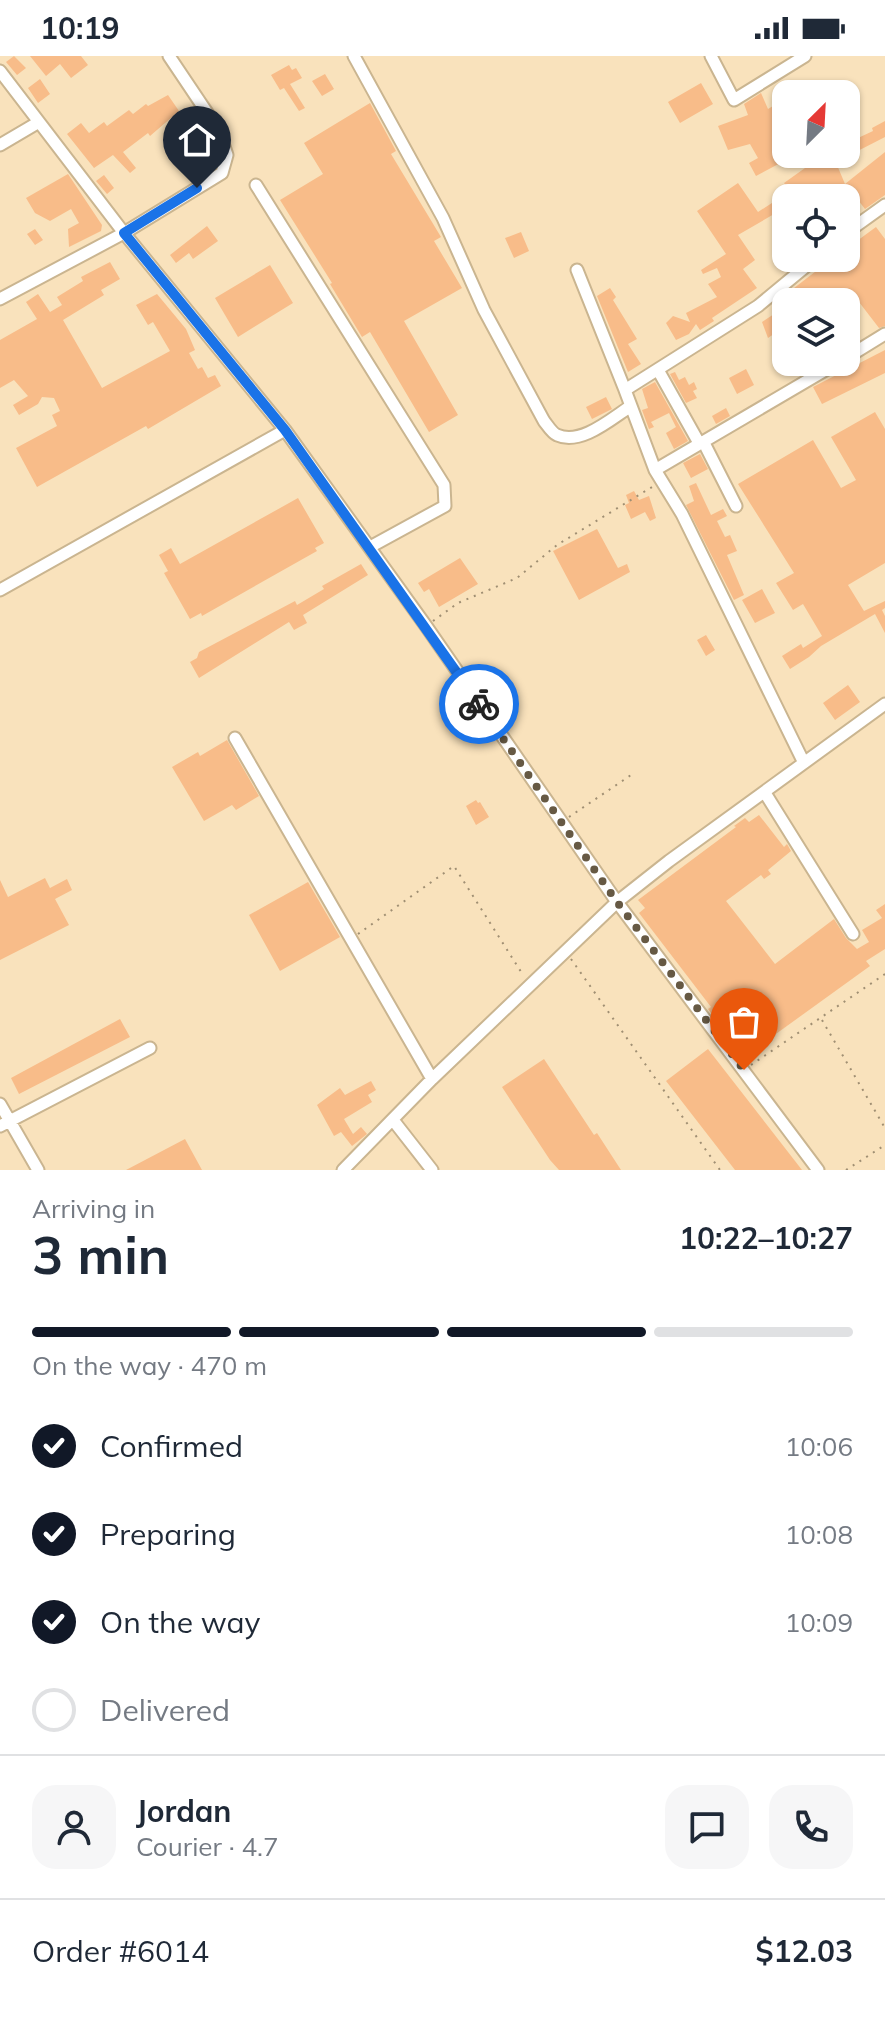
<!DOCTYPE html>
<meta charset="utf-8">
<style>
body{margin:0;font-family:Mulish,sans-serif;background:#f6f6f7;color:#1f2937;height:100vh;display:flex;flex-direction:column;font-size:30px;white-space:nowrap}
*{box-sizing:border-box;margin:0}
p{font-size:26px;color:#747a83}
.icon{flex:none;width:44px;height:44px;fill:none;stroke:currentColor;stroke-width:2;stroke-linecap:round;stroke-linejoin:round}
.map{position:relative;height:1114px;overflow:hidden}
.side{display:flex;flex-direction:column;background:#fff;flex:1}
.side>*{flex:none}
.needle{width:52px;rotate:24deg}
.controls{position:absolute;left:772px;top:24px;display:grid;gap:16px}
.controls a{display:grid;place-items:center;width:88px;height:88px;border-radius:16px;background:#fff;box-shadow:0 2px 6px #0004;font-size:40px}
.pin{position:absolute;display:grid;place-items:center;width:68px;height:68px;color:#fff;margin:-82px -34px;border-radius:50% 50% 50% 0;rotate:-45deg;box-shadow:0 0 8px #0007}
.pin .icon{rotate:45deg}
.courier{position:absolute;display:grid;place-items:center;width:80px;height:80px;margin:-40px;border:6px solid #1a73e8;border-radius:50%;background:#fff;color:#222;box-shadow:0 2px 10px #0007}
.summary em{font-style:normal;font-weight:700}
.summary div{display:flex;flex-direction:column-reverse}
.summary{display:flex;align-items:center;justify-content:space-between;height:136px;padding:0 32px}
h1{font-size:52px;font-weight:700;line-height:60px}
.bar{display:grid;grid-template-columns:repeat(4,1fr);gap:12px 8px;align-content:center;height:96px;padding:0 32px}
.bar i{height:10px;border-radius:6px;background:#e0e1e3}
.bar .active{background:#111827}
.bar p{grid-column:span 4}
.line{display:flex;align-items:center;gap:20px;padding:0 32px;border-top:2px solid #e0e1e3}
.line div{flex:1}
.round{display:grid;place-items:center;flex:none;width:84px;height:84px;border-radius:24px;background:#f6f6f7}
ol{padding:0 32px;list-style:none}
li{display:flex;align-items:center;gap:24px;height:88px}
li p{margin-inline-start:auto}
li .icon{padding:8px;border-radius:50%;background:#111827;color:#fff;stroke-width:4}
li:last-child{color:#747a83}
li i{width:44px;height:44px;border:4px solid #e0e1e3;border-radius:50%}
.status{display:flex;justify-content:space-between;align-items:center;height:56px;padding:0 40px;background:#fff;direction:ltr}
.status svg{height:22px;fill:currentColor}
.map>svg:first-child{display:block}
</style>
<div class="status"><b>10:19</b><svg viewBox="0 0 49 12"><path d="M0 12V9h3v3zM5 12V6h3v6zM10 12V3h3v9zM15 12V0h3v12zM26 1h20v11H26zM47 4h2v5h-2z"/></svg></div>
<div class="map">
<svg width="885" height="1114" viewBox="0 0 885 1114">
<rect width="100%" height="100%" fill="#f9e2bc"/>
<path fill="#f8bc89" d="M14,0L26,12L17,19L6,6Z
M30,0H81L88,9L71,22L60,8L46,20Z
M289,9L292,14L296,12L302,22L290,28L305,52L299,55L284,32L280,34L271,19Z
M325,18L334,33L322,40L312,25Z
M40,23L50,38L38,47L28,32Z
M701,27L713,48L680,67L668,46Z
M761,37L768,53L786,42V104L756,120L749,107L758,102L750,88L728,94L718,70L748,59L744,48Z
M168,39L179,55L150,80L148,77L123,96L136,112L130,117L113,99L94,112L67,78L81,67L89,77L104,66L107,70L129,54L133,58L146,48L148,50Z
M370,47L396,95L391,98L441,181L434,185L462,232L404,265L458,359L429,376L370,276L362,281L330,228L332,227L280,144L323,118L304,87Z
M885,65V81L846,101V83L856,77L858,82L873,75L872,72Z
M885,96V139L865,153L858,144L846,150V142H831L826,133L812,142L801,132L792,139L784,127L812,107L826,101L824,98H843L847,104L837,109L845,128Z
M68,118L102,169L101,175L69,191L68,173L79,167L71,153L50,165L35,157L26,142Z
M104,119L114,132L107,138L96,125Z
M738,127L758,156L775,145L781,154L738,179L755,204L743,213L757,232L712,262L714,265L700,274L696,268L689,278L676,284L666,267L673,260L690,266L686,257L717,241L708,228L721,221L717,212L703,218L701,214L726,198L697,155Z
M207,170L218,185L193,203L189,197L176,207L170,199Z
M876,171L885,183V270L879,272L859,246H776L833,202H846V193Z
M35,173L43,184L35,189L27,178Z
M521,176L529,195L514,202L505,182Z
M110,206L120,223L101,234L104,239L63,264L102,332L170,295L153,266L148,269L136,249L157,238L186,273L195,294L189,297L198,313L202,311L208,322L215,319L221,330L148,373L146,370L37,431L16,392L57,370L52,359L60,355L54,342L42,341L38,348L19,359L13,349L28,340L14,324L0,332V284L37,263L26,246L38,238L50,256L62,249L57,241L83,225L81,221Z
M270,209L293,247L238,281L215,242Z
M610,232L616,241L613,244L637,283L628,288L641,308L628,316L597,240Z
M774,258L784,271L768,282L762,266Z
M885,294V317L822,348L813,331Z
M746,313L754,329L737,338L729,322Z
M675,316L679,324L685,321L689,329L694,326L697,333L693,335L697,342L686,347L670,318Z
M655,326L688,385L674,393L666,377L676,371L669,357L651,366L654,371L649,373L642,354L648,352L642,333Z
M606,341L612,353L592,363L586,351Z
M726,352L730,360L716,368L712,360Z
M875,356L885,373V507L848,529L864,555L885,545V552L882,554L885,560V577L875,558L821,590L809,601L790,613L782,600L801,588L803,592L822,580L803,548L793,554L776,527L794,517L738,428L813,384L841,432L856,424L831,381Z
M700,398L708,413L691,422L683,407Z
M696,427L711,459L723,453L727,460L717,465L725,481L730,479L737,495L727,499L744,539L734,544L686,449L694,445L689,430Z
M634,435L639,444L649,440L656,462L650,465L645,456L631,463L625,449L629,447L626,439Z
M298,442L324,487L315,492L317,495L202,560L201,557L190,563L164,517L168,515L159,499L171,492L180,508Z
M597,473L618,512L627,508L630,516L579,544L553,495Z
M460,502L478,528L439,551L429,533L424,536L418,527Z
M361,508L368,519L303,559L307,567L294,574L289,566L199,622L190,606L197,602L199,596L295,545L297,549L324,533L322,530Z
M762,533L775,557L755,567L742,544Z
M706,579L715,594L706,600L697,584Z
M848,629L860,646L835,664L823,647Z
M227,684L259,740L236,754L232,749L204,765L172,711L198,696L200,700Z
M476,744L478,747L480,746L489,761L476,769L466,750Z
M759,759L784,791L787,788L791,795L768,814L771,818L764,823L761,819L726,845L775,908L834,863L846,882L857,893L869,886L862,874L882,862L876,854L885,848V893L866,905L870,910L744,1001L708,953L711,951L639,857L645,852L638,844L736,771L734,770L745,762L749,766Z
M45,822L50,832L67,823L72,834L55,843L69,869L0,904V824L8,841Z
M308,826L340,881L280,915L249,859Z
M120,963L130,981L19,1038L11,1022Z
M708,993L802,1114H735L666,1025Z
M544,1003L594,1079L597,1077L621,1114H559L550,1104L502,1031Z
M371,1025L376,1034L368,1039L372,1046L344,1063L353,1078L361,1071L367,1078L352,1090L341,1076L334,1080L317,1049L340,1032L345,1039Z
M185,1083L202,1114H126Z"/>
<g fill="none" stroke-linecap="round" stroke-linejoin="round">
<g stroke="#cab590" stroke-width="15">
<path id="minor" d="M354,0L443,162L484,254L544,365C548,370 552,377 557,379C581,390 612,362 631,350
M711,0L734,44L805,0
M0,15L124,177L285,374L426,570L617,846L818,1114
M0,89L39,66
M256,129L444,429L445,450L370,491
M846,177L885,149
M577,214L625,334
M0,243L124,177L222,117L227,99L218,73L169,0
M846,302L885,278
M658,314L699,387L705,389L736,450
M655,414L839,306
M0,534L285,374
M235,682L432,1023
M804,707L682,458L655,414L625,334L758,250L816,202
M765,737L853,878
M0,1048L38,1114
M393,1064L432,1114
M0,1070L150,992
M343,1114L432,1023L617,846L669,805L885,648"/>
</g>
<path stroke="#a08f73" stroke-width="2" stroke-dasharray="2 6" stroke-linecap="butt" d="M433,565L458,547L517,522L557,489L652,431
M569,761L631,719
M358,878L454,810L523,919
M571,903L720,1114
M822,964L885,1072
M751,1009L885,918
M846,1114L885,1089"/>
<use href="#minor" stroke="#fff" stroke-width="11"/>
</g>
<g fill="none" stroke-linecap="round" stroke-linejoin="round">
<path stroke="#665944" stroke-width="8" stroke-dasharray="0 14.4" d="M479,648L617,846L744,1014"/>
<path stroke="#1a73e8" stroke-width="10" d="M197,132L124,177L285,374L479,648"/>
</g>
</svg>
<div class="controls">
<a><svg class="needle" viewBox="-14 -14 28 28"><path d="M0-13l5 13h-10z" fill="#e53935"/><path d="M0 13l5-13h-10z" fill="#747a83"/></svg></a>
<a><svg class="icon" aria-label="locate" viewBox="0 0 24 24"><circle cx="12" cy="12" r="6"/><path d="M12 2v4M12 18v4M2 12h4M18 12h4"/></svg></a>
<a><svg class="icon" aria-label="layers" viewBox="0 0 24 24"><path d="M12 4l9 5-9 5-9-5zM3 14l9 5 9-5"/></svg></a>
</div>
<div class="pin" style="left:744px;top:1014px;background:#ea580c"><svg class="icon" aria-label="bag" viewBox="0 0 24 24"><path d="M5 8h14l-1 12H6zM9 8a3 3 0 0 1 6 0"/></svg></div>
<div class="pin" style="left:197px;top:132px;background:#1f2937"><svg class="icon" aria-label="home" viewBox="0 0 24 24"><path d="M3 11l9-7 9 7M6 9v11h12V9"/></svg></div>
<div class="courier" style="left:479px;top:648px"><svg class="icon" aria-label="bike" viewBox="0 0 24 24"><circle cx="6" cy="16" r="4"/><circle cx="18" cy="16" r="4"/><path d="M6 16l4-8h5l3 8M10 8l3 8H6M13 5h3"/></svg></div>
</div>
<section class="side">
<div class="summary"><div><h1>3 min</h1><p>Arriving in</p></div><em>10:22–10:27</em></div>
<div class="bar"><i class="active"></i><i class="active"></i><i class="active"></i><i></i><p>On the way · 470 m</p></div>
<ol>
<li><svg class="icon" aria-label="check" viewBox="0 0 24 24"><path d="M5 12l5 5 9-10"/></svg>Confirmed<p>10:06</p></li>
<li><svg class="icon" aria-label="check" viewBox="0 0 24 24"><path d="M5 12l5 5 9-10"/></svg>Preparing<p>10:08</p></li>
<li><svg class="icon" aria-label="check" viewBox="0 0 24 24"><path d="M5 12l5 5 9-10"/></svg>On the way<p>10:09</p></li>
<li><i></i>Delivered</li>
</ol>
<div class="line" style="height:144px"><a class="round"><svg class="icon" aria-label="person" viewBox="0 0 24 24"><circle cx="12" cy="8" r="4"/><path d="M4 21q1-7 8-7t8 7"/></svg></a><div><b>Jordan</b><p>Courier · 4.7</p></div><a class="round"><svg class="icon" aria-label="chat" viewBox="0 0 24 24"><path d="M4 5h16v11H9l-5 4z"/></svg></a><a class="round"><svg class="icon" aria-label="phone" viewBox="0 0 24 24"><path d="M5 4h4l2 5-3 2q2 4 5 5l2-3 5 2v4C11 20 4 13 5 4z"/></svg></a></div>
<div class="line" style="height:104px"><div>Order #6014</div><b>$12.03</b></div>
</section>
